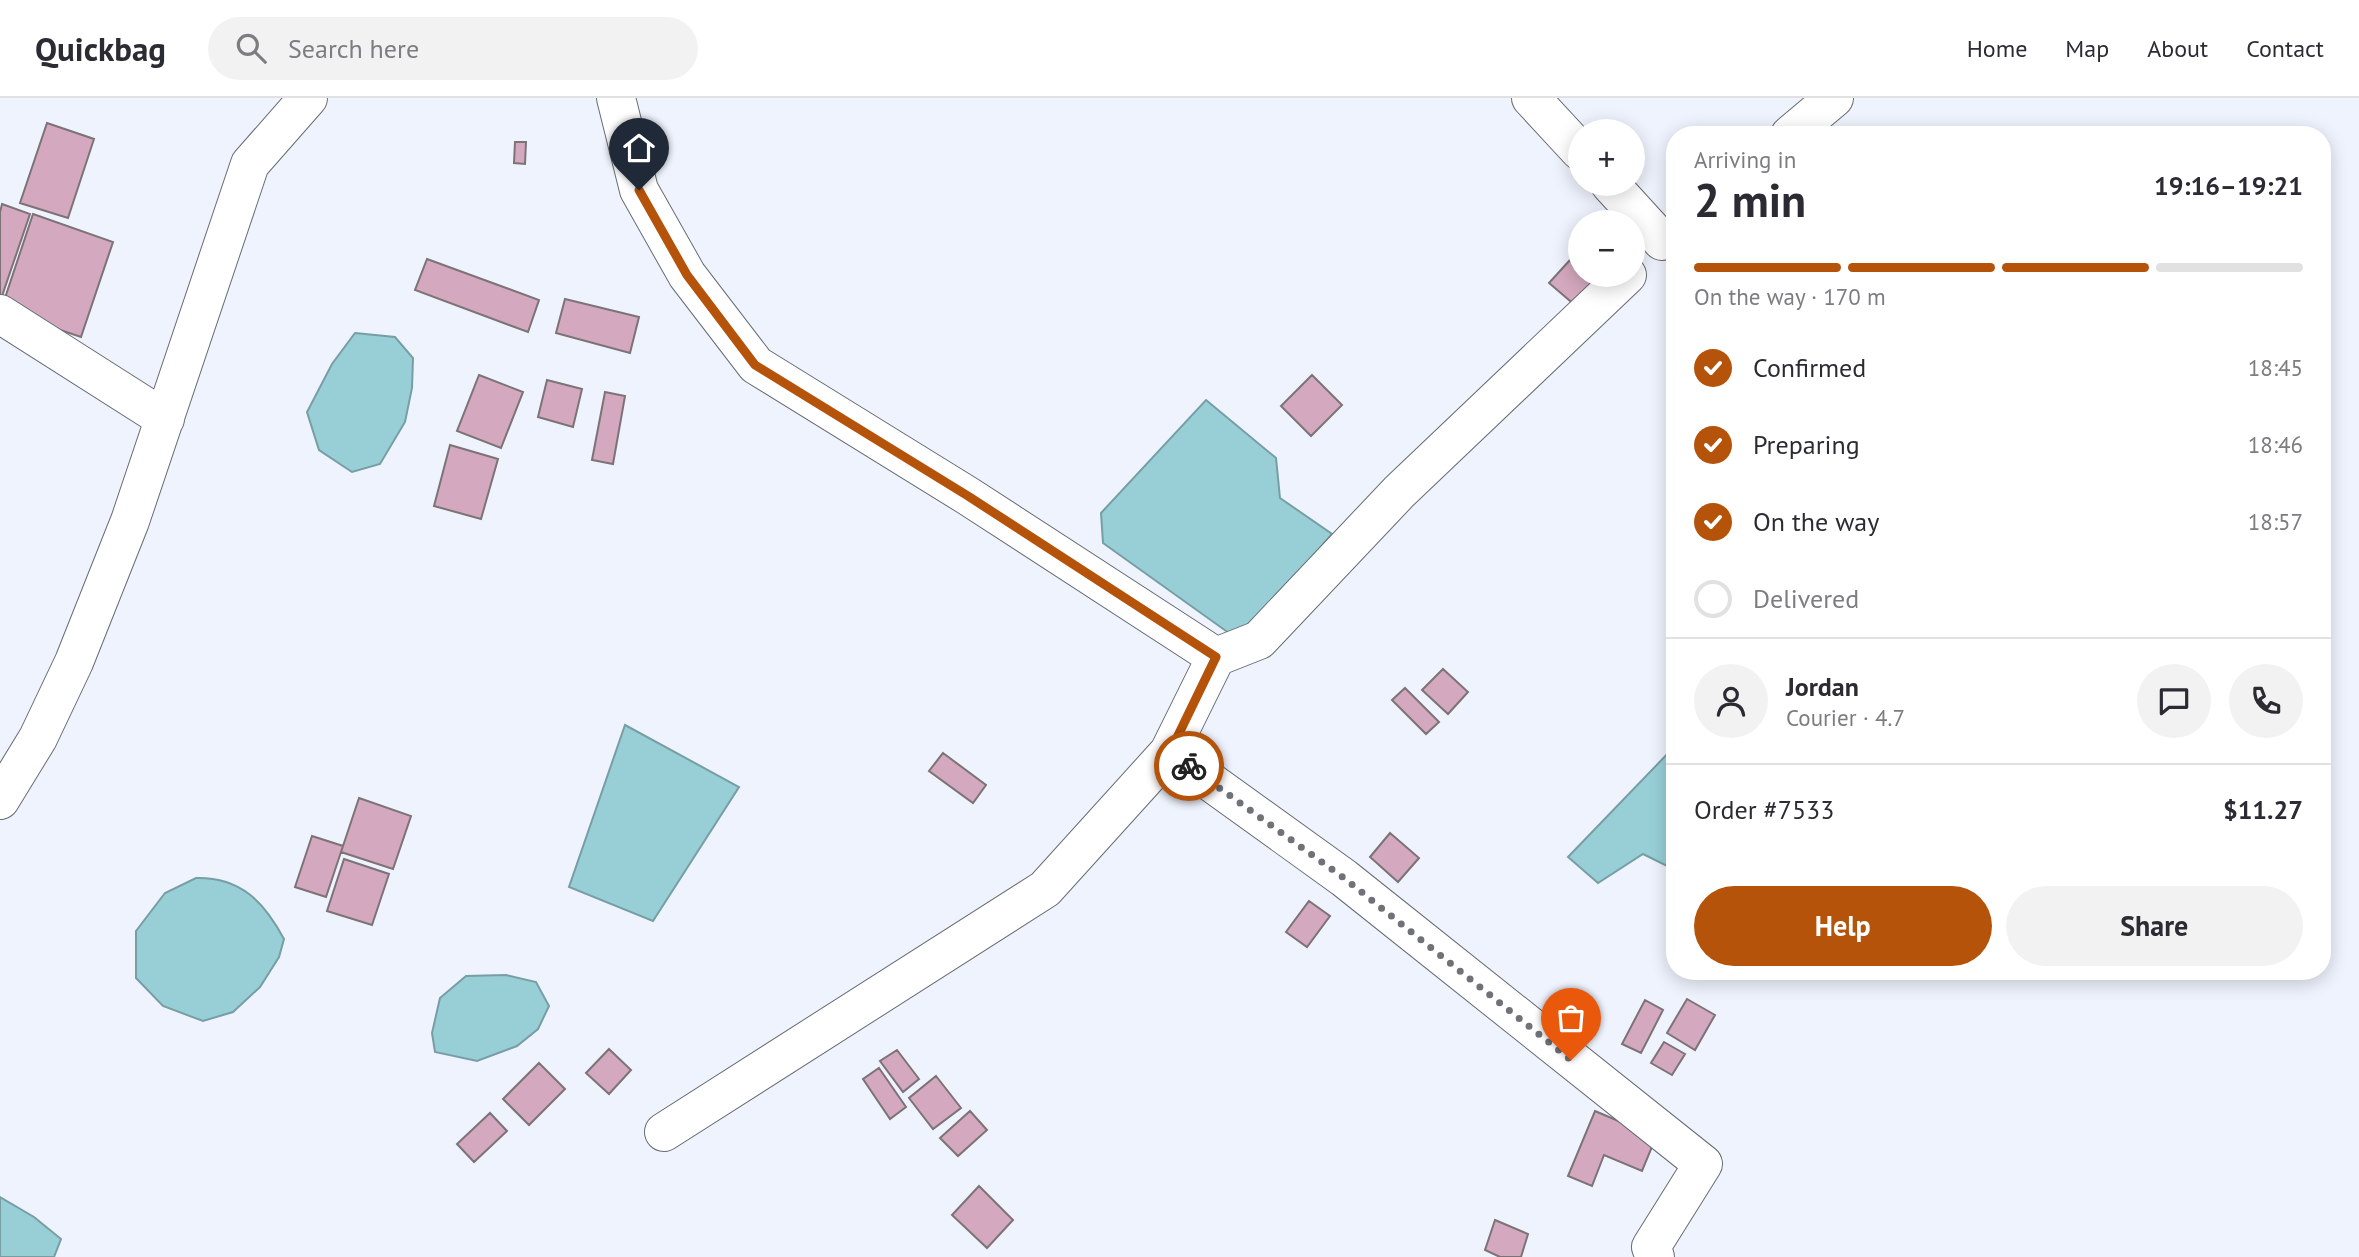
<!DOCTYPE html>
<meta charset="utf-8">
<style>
body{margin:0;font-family:"PT Sans",sans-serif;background:#f2f2f3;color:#2b2b33;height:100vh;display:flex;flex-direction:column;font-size:26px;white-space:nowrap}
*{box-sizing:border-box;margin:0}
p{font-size:23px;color:#7c7c81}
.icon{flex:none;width:38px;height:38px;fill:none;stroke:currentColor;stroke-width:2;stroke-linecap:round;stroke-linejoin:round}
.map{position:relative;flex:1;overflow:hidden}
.side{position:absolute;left:1666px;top:28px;width:665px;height:854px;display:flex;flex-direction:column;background:#fff;border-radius:28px;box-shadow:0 4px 18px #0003}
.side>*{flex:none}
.buttons{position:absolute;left:1568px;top:21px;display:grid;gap:14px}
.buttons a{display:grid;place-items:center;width:77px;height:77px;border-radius:50%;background:#fff;box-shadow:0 4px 18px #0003;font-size:35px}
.pin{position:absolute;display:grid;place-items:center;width:60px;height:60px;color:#fff;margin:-72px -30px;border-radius:50% 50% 50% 0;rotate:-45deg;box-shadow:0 0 7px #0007}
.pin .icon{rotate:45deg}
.courier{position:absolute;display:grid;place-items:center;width:70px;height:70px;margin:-35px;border:5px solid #b45309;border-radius:50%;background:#fff;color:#222;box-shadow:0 2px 9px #0007}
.headline em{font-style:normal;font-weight:800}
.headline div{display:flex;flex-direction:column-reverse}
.headline{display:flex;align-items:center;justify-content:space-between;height:119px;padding:0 28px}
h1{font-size:46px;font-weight:800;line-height:52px}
.bar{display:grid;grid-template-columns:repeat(4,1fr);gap:10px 7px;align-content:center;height:84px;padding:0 28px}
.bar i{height:9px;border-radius:5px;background:#e1e1e2}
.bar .selected{background:#b45309}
.bar p{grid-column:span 4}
.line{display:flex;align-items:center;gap:18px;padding:0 28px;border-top:2px solid #e1e1e2}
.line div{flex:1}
.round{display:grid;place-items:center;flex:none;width:74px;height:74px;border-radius:37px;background:#f2f2f3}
ol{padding:0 28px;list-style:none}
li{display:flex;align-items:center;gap:21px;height:77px}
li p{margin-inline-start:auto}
li .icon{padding:7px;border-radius:50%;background:#b45309;color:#fff;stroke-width:4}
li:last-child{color:#7c7c81}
li i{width:38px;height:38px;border:4px solid #e1e1e2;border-radius:50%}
.primary-button{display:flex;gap:14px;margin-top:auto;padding:14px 28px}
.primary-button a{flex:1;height:80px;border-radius:42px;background:#b45309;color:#fff;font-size:28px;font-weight:800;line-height:80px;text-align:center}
.primary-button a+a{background:#f2f2f3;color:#2b2b33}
header{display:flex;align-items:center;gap:42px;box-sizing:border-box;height:98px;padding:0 35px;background:#fff;border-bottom:2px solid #e1e1e2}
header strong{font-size:33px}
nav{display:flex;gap:38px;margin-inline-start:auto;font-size:24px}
.search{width:490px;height:63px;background:#f2f2f3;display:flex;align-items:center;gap:18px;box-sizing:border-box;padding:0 24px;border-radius:38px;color:#7c7c81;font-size:26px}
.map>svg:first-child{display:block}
</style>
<header>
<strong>Quickbag</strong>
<div class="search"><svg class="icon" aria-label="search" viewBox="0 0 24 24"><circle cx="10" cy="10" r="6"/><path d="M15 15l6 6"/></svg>Search here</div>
<nav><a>Home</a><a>Map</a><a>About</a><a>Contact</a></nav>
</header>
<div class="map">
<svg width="2359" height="1159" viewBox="0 0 2359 1159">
<rect width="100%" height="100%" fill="#eff3fd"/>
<path fill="#98cfd7" stroke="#779ea5" stroke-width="2" d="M355,235L395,239L413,260L412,290L405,324L380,366L352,374L319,352L307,314L332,266Z
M1206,302L1276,360L1280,400L1332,436L1240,543L1103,445L1101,415Z
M625,627L739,689L653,823L569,789Z
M1675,648V772L1643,756L1598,785L1568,759Z
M196,780C241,779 264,804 284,841L279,859L260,889L233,914L203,923L163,908L136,880V833L165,795Z
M506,877L536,884L549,908L538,931L517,948L477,963L435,954L432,935L440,900L466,878Z
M0,1099L34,1119L61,1141L54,1159H0Z"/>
<path fill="#d4a8be" stroke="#7c7377" stroke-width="2" d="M47,25L94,41L68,120L20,105Z
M515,44H526L525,66L514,65Z
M2,106L30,116L2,198L0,197V114Z
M33,116L113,144L81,239L1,212Z
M427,161L539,202L528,234L415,192Z
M1570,162L1580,171V177H1587L1597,185L1576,208L1549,185Z
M565,201L639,219L630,255L556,235Z
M479,277L523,294L501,350L457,333Z
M1312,277L1342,307L1311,338L1281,308Z
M547,282L582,291L573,329L538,319Z
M605,294L625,298L613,366L592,362Z
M450,347L498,361L481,421L434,408Z
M1443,571L1468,594L1448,616L1422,592Z
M1405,590L1439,624L1426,636L1392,602Z
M943,655L986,687L973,705L929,673Z
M359,700L411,718L393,771L341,754Z
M1390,735L1419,760L1398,784L1370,759Z
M312,738L343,748L326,799L295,789Z
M344,761L389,776L372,827L327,813Z
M1309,803L1330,818L1307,849L1286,834Z
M1687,901L1715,917L1695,952L1667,935Z
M1645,902L1663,912L1641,955L1622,946Z
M1664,944L1685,956L1672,977L1651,965Z
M609,951L631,972L609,996L586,975Z
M897,952L919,981L903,994L880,963Z
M539,965L565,991L529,1027L503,1001Z
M879,970L906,1009L890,1021L863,981Z
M936,978L961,1010L933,1031L909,1000Z
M970,1013L987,1032L958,1058L940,1040Z
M1595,1013L1656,1039L1642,1073L1604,1057L1592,1088L1568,1078Z
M490,1015L507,1033L474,1064L457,1046Z
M979,1088L1013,1122L987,1150L952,1117Z
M1495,1122L1528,1136L1521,1159H1500L1485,1152Z"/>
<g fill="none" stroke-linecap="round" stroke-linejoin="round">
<g stroke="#686c74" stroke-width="40">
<path id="minor" d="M616,0L639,92L687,177L756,267L968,398L1216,559
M1531,0L1580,53
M1790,37L1834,0
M1610,86L1662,143
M1627,177L1399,394L1259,542L1216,559L1169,654L1344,780L1703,1066L1651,1149L1655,1159
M0,216L165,321
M0,702L38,640L74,564L130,423L250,66L308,0
M664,1034L1045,791L1169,654"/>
</g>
<use href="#minor" stroke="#fff" stroke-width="38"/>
</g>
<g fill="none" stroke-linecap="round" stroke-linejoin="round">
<path stroke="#707278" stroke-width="7" stroke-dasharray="0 12.6" d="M1189,668L1344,780L1571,962"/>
<path stroke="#b45309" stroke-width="9" d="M639,92L687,177L755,267L968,398L1216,559L1170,654L1189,668"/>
</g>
</svg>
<div class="buttons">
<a>+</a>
<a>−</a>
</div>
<div class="pin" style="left:1571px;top:962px;background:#ea580c"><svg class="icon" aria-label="bag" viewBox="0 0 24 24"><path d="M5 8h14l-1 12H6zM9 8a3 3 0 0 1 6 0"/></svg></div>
<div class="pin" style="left:639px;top:92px;background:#1f2937"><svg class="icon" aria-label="home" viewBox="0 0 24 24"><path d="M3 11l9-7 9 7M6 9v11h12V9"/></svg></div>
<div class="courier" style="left:1189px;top:668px"><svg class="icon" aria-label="bike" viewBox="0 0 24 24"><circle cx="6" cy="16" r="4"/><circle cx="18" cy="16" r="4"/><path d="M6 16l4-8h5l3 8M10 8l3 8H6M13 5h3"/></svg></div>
<section class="side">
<div class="headline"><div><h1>2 min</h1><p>Arriving in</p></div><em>19:16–19:21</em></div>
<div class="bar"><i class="selected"></i><i class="selected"></i><i class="selected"></i><i></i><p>On the way · 170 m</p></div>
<ol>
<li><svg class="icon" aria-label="check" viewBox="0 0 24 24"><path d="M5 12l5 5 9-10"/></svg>Confirmed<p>18:45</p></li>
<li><svg class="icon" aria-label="check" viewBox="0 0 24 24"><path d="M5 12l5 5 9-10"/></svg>Preparing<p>18:46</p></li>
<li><svg class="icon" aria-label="check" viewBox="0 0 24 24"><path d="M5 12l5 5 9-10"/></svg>On the way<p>18:57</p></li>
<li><i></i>Delivered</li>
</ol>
<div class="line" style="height:126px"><a class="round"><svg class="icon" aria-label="person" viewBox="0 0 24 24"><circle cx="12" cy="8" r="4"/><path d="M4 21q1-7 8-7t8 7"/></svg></a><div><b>Jordan</b><p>Courier · 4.7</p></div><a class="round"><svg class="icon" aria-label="chat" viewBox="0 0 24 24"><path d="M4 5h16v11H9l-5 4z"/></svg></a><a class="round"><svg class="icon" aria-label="phone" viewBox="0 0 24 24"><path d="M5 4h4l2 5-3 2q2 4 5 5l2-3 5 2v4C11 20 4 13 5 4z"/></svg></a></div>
<div class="line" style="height:91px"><div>Order #7533</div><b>$11.27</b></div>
<div class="primary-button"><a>Help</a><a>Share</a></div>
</section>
</div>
